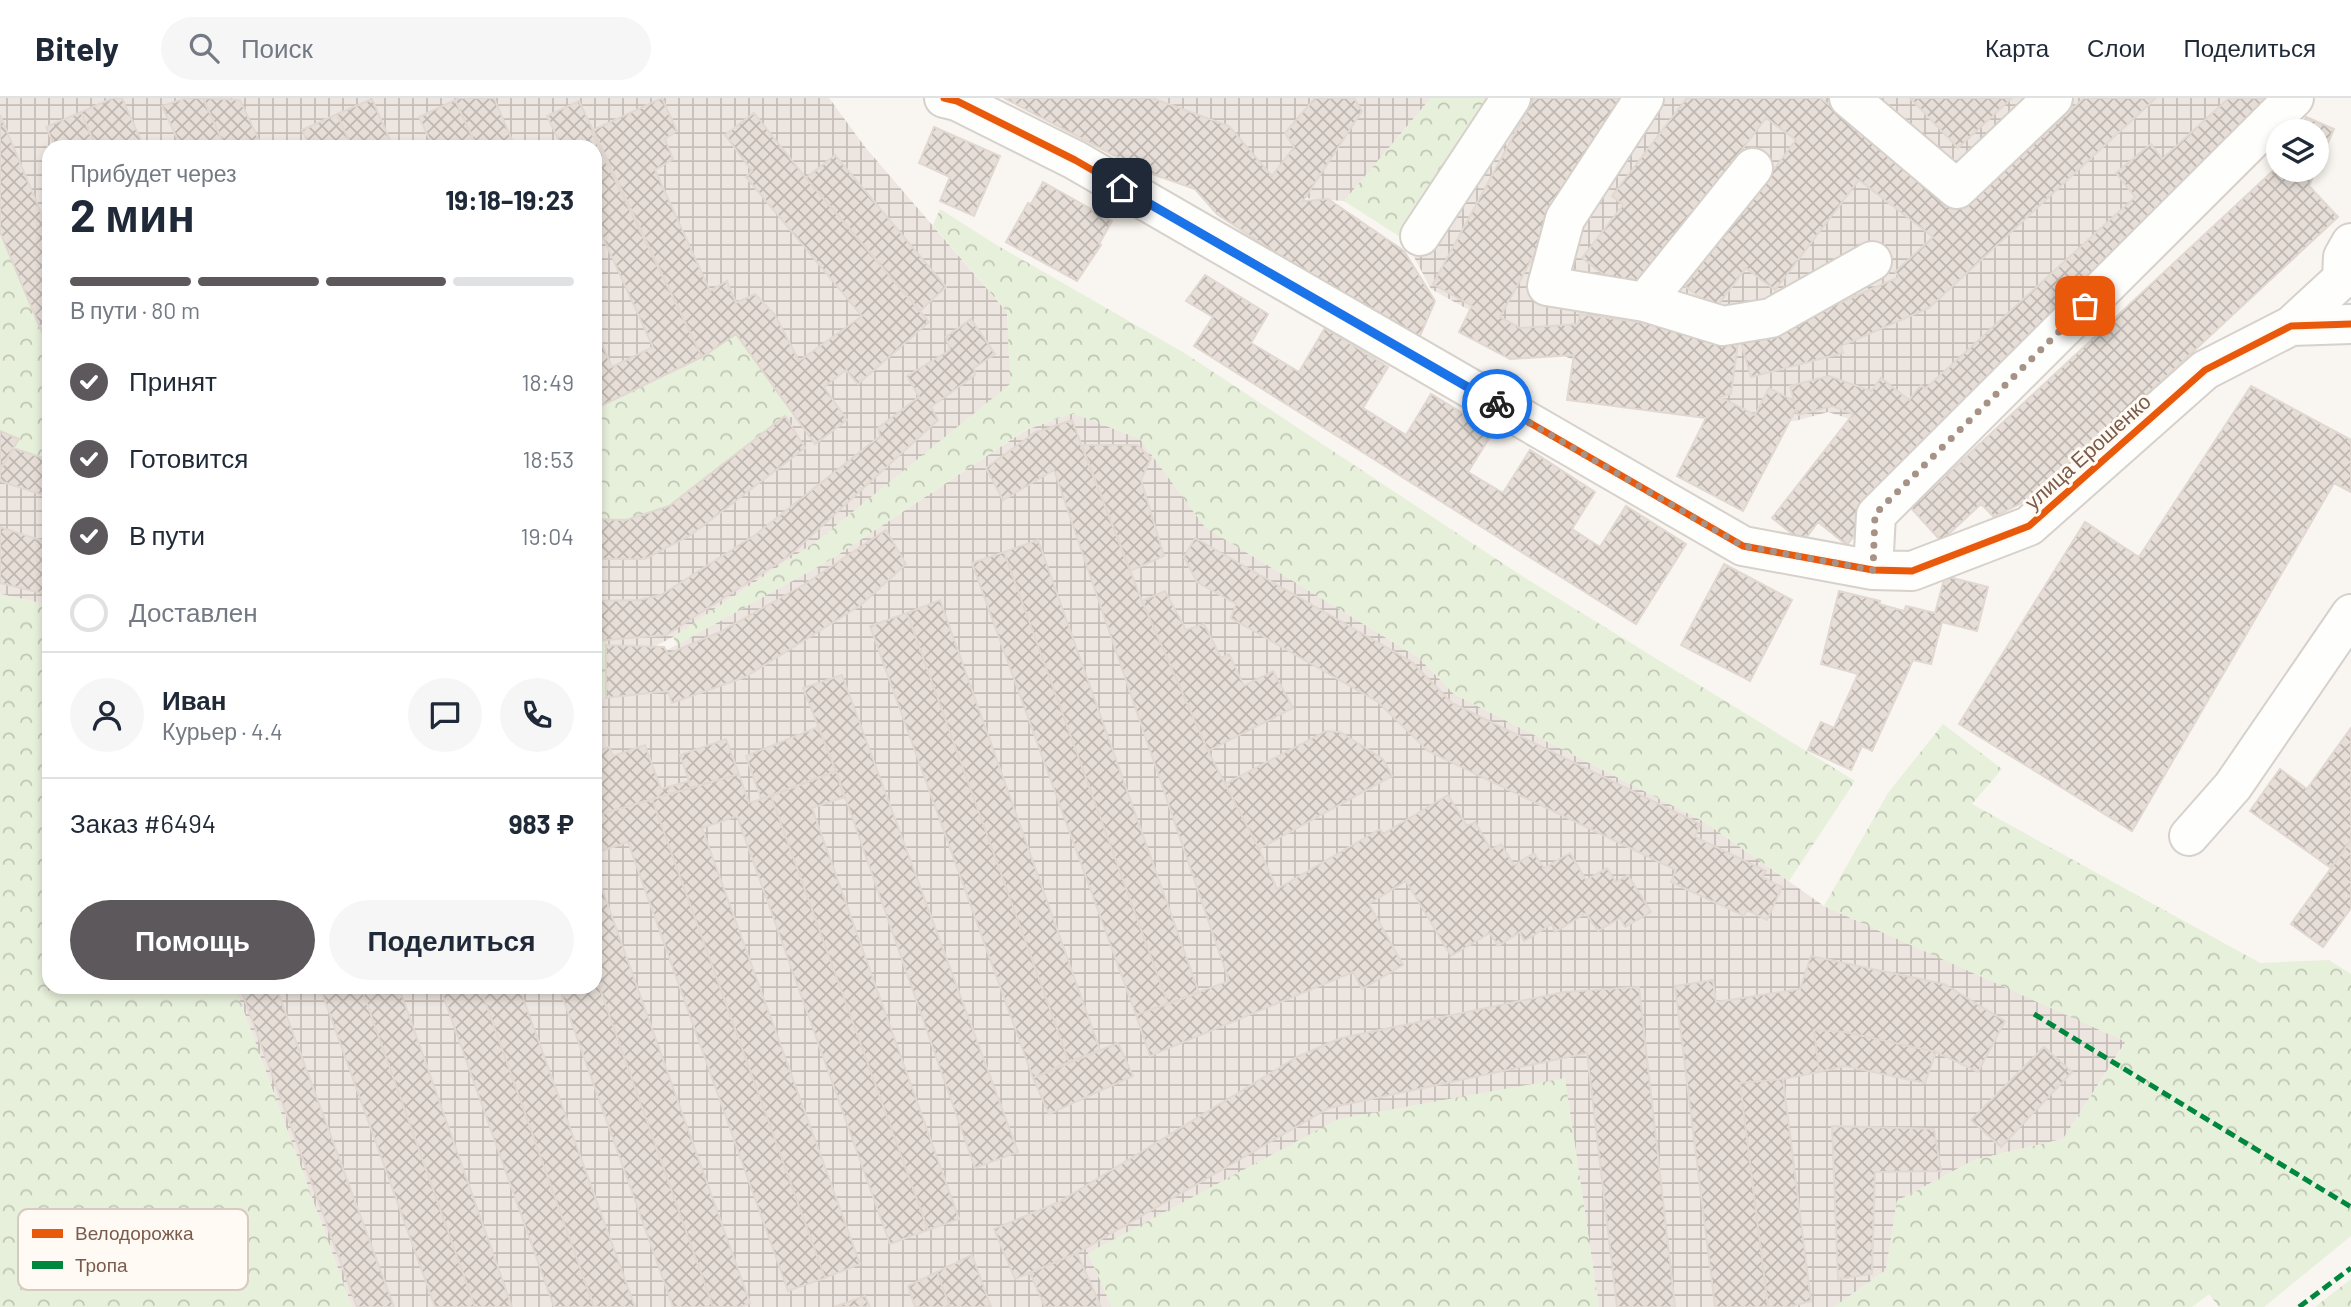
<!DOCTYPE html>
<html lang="ru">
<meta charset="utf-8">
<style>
body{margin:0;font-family:Barlow,sans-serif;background:#f6f6f7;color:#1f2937;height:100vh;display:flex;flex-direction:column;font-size:26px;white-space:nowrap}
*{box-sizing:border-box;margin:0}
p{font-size:23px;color:#747a83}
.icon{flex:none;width:38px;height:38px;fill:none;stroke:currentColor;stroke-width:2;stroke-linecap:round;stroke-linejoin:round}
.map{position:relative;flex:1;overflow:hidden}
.sheet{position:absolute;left:42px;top:42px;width:560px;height:854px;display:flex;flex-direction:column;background:#fff;border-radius:21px;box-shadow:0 4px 10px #0003}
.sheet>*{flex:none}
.fabs{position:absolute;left:2266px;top:21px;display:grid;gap:14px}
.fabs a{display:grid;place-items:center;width:63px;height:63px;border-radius:50%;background:#fff;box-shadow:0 4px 10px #0003;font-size:35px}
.pin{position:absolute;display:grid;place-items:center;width:60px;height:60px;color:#fff;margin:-30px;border-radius:14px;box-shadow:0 4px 10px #0006}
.courier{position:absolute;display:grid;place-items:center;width:70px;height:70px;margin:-35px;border:5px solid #1a73e8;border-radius:50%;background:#fff;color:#222;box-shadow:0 2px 9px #0007}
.summary em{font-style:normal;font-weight:700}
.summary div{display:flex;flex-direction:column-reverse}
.summary{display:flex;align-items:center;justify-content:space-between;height:119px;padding:0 28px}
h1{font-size:46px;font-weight:700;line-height:52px}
.bar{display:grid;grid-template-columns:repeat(4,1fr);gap:10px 7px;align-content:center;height:84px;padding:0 28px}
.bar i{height:9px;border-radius:5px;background:#e0e1e3}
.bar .on{background:#5c585b}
.bar p{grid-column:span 4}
.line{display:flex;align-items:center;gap:18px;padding:0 28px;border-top:2px solid #e0e1e3}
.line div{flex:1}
.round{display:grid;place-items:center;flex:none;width:74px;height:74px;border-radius:37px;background:#f6f6f7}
ol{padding:0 28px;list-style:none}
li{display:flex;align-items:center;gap:21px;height:77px}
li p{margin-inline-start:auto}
li .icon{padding:7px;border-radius:50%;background:#5c585b;color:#fff;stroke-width:4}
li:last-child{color:#747a83}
li i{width:38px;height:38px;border:4px solid #e0e1e3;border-radius:50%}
.action{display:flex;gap:14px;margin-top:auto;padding:14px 28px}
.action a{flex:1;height:80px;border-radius:42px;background:#5c585b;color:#fff;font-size:28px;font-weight:700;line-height:80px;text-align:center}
.action a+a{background:#f6f6f7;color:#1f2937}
header{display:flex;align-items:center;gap:42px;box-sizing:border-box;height:98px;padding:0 35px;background:#fff;border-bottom:2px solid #e0e1e3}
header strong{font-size:33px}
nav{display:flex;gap:38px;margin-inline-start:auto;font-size:24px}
.search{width:490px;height:63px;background:#f6f6f7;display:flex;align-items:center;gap:18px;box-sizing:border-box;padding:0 24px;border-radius:38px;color:#747a83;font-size:26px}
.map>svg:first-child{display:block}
</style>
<header>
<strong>Bitely</strong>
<div class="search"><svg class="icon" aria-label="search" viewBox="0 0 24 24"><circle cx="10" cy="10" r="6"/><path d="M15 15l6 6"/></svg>Поиск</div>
<nav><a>Карта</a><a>Слои</a><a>Поделиться</a></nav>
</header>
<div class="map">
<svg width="2351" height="1209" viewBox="0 0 2351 1209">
<defs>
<pattern id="industrial-grid" width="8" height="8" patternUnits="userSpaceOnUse" patternTransform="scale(1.75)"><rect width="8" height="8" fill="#ede5e0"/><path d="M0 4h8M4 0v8" fill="none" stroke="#c5bdb8"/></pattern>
<pattern id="forest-crowns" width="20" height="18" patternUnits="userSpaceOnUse" patternTransform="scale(1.75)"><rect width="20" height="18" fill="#e7f0db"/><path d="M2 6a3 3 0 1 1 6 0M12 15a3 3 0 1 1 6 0" fill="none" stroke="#c0c6b4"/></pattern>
<pattern id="building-cross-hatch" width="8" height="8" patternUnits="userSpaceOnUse" patternTransform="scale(1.75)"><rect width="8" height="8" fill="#e6ded7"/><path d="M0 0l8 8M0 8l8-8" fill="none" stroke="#bfb7b1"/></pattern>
</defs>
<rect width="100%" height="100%" fill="#f9f5f0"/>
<path fill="url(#industrial-grid)" d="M0,0H829L865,49L1007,214L1011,286L817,443L673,539L595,579V49H49V507L0,496Z
M1031,0H1431L1344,103L1263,97Z
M1494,0H2301L1919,359L1850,321L1828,314L1795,323L1752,322L1717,304L1573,262L1471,213L1431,191L1405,142Z
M1073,315L1140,341L1205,429L1419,560L1454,596L1703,723L1824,808L2126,943L2063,1041L1974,1062L1897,1103L1886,1172L1834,1209H1599L1565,981L1088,1155L1112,1209H352L235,889H595V592L830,462L1026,332Z"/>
<path fill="url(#forest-crowns)" d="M1431,0H1494L1405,142L1344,103Z
M940,111L995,146L1186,256L1525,480L1855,683L1789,783L1703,723L1454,596L1419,560L1205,429L1140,341L1073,315L1025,332L830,462L677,547L673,539L817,443L1010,286L1007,214L933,127Z
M0,134L49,251V362L13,350L18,341L0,333Z
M736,236L797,320L784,318L669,408L626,422L595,421V305L598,310L702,259Z
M0,496L49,507V889H235L352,1209H0Z
M595,543H605L606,547V600L595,594Z
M1943,626L2002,671L1972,706L2260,865L2329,862L2351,876V1138L2264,1209H2219L2209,1196L2192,1209H1834L1886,1172L1897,1103L1974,1062L2063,1041L2126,944L1824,808L1888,695Z
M1565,980L1599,1209H1112L1088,1155L1338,1021Z
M2351,1181V1209H2315Z"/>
<path fill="url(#building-cross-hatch)" stroke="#e2d8d2" stroke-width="2" d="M113,0H122L144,49H96L81,14Z
M186,0H203L225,49H181L162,8Z
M203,0L240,2L262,49H225Z
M460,0H494L515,49H477L455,2Z
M662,0L677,33L665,41L673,61L655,72L710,193L727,183L736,205L755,196L775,217L799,263L862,218L746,79L752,73L725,37L754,15L806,80L929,224L858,286L846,272L824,289L847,322L815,346L736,236L702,259L591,33Z
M1004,0H1152L1229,28L1272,78L1294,49L1285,35L1315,0H1354L1362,13L1303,103L1328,101L1404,153L1435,203L1416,247L1217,116L1195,91L1144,73Z
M1534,0H1620L1500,219L1520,230L1578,226L1580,216L1739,238L1731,296L1720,299L1755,317L1769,290L1794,303L1790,288L1829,278L1871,293L1881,280L1909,302L1921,287L1925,291L2135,99L2116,75L2151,46L2162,61L2229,0H2290L1944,320L1847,447L1818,424L1803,444L1772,420L1853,316L1832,308L1798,317L1796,311L1743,413L1677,378L1706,320L1567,302L1574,257L1510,261L1459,234L1472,208L1433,186Z
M1687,0H1820L1964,110L2084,0H2156L1929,210L1841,248L1843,255L1751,279L1739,238L1821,213L1899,179L1895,174L1933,139L1859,82L1775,192L1746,170L1715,211L1685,188L1796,42L1766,20L1631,197L1582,160L1623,107L1612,98Z
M1910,0H2012L1958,50Z
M372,1L393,49H352L337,16Z
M455,2L477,49H433L419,19Z
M579,3L702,259L597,310L595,305V230L612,269L653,249L595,122V49H562L547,18Z
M81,14L96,49H55L46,29Z
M337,16L352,49H310L302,32Z
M0,17L49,134V251L0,134Z
M2306,19L2334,31L2317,69V33H2299Z
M934,29L1000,58L974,118L940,103L950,79L919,65Z
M835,57L946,189L920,213L806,80Z
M2278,68V72H2316L2309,88L2338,119L2041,395L1994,419L1981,406L1941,443L1911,410Z
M1043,84L1112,123L1099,146L1101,147L1077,183L1006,144L1028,105L1031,106Z
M1205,177L1268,216L1251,245L1299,274L1325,230L1388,269L1363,310L1406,337L1431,296L1493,334L1468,374L1503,395L1530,352L1595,394L1572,431L1600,449L1626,408L1686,446L1636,526L1194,248L1213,219L1186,203Z
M971,221L995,256L974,270L975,277L931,309L938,322L789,458L666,537L595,543V503L639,502L661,497L755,437L880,338L878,330L919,299L907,278L950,252L946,239Z
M2251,288L2351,342V394L2334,385L2132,733L1959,626L2085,424L2139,459Z
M785,318L805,350L691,437L645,461H595V421L626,422L669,408Z
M1072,322L1142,503L1208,653L1259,751L1277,791L1380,731L1383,736L1448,697L1467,728L1475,724L1491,752L1501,746L1514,767L1534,755L1544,770L1570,755L1586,782L1607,770L1616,784L1628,777L1651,814L1625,829L1620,820L1598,833L1586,815L1555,834L1552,826L1524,843L1520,834L1498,848L1490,835L1451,858L1406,783L1369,806L1403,867L1362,891L1353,874L1150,958L1136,917L1229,883L1054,372L1003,402L986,370L1034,335Z
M0,333L19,341L0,372Z
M1081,347H1137L1151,360L1141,382L1164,458L1130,473Z
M13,350L49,362V399L0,383V372Z
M0,429L49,445V497L0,485Z
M886,432L906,466L861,507L745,579L672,605L668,593L606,600V547L664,549L668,556L720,534L805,486Z
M1195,440L1412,564L1452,605L1700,726L1695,739L1766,773L1762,779L1782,789L1767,822L1747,812L1744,818L1671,784L1676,772L1428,653L1378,604L1231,520L1236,506L1197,484L1184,459Z
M1038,442L1199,895L1168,906L1004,454Z
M1004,454L1168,906L1136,917L972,465Z
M1724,466L1792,502L1750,583L1681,547Z
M1945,478L1988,489L1977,533L1942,524L1931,566L1913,562L1872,653L1862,648L1851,672L1808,652L1821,624L1834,630L1858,576L1821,566L1839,493L1880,503L1879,506L1904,513L1906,508L1935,515Z
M1165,493L1186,532L1204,526L1221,560L1229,556L1244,588L1273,573L1293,610L1208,653L1142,503Z
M940,502L1100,952L1069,964L907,515Z
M907,515L1069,964L1033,980L870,528Z
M842,577L1018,1054L975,1070L836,673L803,590Z
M818,629L836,673L761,701L746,658Z
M2351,630V742L2331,770L2250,713L2280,671L2307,691Z
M1326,633L1340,634L1383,661L1392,678L1259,751L1225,686Z
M726,641L739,676L595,718V654L609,649L613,658L645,647L661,691L689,683L680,657Z
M836,673L844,699L812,710L959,1121L928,1132L771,698Z
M739,676L749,705L771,698L928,1132L890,1146L737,718L702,730L860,1166L825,1180L652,701Z
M652,701L825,1180L788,1193L628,744L595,755V718Z
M2351,742V810L2323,849L2291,826Z
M595,771L750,1205L740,1209H713L595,877Z
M1811,858L1944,886L2005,923L1978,974L1936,954L1845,934L1814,932L1819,974L1783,981L1740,985L1768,1209H1715L1675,888L1713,882L1716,904L1800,891Z
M595,877L713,1209H673L559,889H595Z
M240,889H276L394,1209H357Z
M320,889H361L475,1209H435Z
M361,889H399L512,1209H475Z
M440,889H480L594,1209H554Z
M480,889H519L635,1209H594Z
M1639,889L1675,1209H1617L1587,955L1329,1010L1077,1155L1015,1181L994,1131L1059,1104L1297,959L1341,940L1564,894Z
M1814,932L1845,934L1936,954L1925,985L1845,968L1819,974Z
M1118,945L1133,978L1049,1016L1033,980Z
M2044,949L2072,974L2001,1049L1971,1022Z
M1783,981L1811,1203L1789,1209H1768L1740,985Z
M1832,1028L1934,1031L1941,1073L1875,1074L1872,1176L1838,1181Z
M1077,1155L1101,1209H1045L1030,1175Z
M972,1157L991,1209H950L937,1174Z
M937,1174L950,1209H915L908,1188Z
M865,1198L870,1209H834Z"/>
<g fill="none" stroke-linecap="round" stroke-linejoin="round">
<g stroke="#d7d1cb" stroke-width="42">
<path id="minor" d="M944,0L957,3L1075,62L1743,448L1873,472L1912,473L2029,428L2205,272L2291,228L2351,226
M1644,0L1565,121L1547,188L1645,204L1723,228L1771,220L1872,163
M1849,0L1957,91L2053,0
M1420,138L1511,0
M1645,204L1753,70
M2291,228L2342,181L2343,159L2351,145
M1873,472L1876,417L2294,0
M2189,738L2233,688L2351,516"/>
</g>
<use href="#minor" stroke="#fefefd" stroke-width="38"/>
<path stroke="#00873e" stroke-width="5" stroke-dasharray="10 5" stroke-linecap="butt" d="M2034,916L2351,1109
M2299,1209L2351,1170"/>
<g stroke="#fffaf3" stroke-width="11">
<path id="cycleway" d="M944,0L957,3L1075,62L1743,448L1873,472L1912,473L2029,428L2205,272L2291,228L2351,226"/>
</g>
<use href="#cycleway" stroke="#e8590c" stroke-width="7"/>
</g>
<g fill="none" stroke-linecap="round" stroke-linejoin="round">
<path stroke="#a69286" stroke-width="7" stroke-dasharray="0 12.6" d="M1497,306L1743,448L1873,472L1875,416L2085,208"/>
<path stroke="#1a73e8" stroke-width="9" d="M1122,90L1497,306"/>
</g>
<g text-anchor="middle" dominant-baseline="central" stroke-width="6" stroke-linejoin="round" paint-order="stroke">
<g font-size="21" fill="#7a5c4d" stroke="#fffaf3">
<text transform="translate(2087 353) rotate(-42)">улица Ерошенко</text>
</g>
</g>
<rect x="18" y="1111" width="230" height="81" rx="10" fill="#fffaf3" stroke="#d7cbc1" stroke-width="2"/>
<rect x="32" y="1131" width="31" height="9" fill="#e8590c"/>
<rect x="32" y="1163" width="31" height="8" fill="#00873e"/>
<g font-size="19" fill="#7a5c4d">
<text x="75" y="1142">Велодорожка</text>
<text x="75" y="1174">Тропа</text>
</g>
</svg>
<div class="fabs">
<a><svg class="icon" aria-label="layers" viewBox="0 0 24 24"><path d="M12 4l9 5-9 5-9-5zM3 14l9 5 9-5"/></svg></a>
</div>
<div class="pin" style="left:2085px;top:208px;background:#ea580c"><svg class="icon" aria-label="bag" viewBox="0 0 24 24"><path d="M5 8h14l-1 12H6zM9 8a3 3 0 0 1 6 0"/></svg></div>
<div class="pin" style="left:1122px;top:90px;background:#1f2937"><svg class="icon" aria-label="home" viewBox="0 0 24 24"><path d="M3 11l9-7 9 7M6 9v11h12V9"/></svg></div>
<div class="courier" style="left:1497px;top:306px"><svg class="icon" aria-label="bike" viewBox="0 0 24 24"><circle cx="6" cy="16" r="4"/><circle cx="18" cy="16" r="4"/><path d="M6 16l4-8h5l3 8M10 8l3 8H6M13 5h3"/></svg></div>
<section class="sheet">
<div class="summary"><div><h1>2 мин</h1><p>Прибудет через</p></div><em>19:18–19:23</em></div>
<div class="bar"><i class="on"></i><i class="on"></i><i class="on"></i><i></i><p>В пути · 80 m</p></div>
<ol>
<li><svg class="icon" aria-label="check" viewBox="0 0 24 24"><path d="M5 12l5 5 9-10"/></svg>Принят<p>18:49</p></li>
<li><svg class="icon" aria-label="check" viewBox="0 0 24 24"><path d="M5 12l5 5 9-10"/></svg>Готовится<p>18:53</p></li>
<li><svg class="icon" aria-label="check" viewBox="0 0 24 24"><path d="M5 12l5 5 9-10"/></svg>В пути<p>19:04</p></li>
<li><i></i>Доставлен</li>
</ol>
<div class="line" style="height:126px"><a class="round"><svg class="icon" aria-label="person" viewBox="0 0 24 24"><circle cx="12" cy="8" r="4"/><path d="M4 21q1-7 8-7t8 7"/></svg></a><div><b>Иван</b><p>Курьер · 4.4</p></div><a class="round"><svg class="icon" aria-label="chat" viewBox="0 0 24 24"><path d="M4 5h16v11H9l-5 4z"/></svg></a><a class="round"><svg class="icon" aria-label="phone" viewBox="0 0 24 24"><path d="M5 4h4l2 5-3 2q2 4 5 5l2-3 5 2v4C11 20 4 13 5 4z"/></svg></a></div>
<div class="line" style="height:91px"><div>Заказ #6494</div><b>983 ₽</b></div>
<div class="action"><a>Помощь</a><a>Поделиться</a></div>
</section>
</div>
